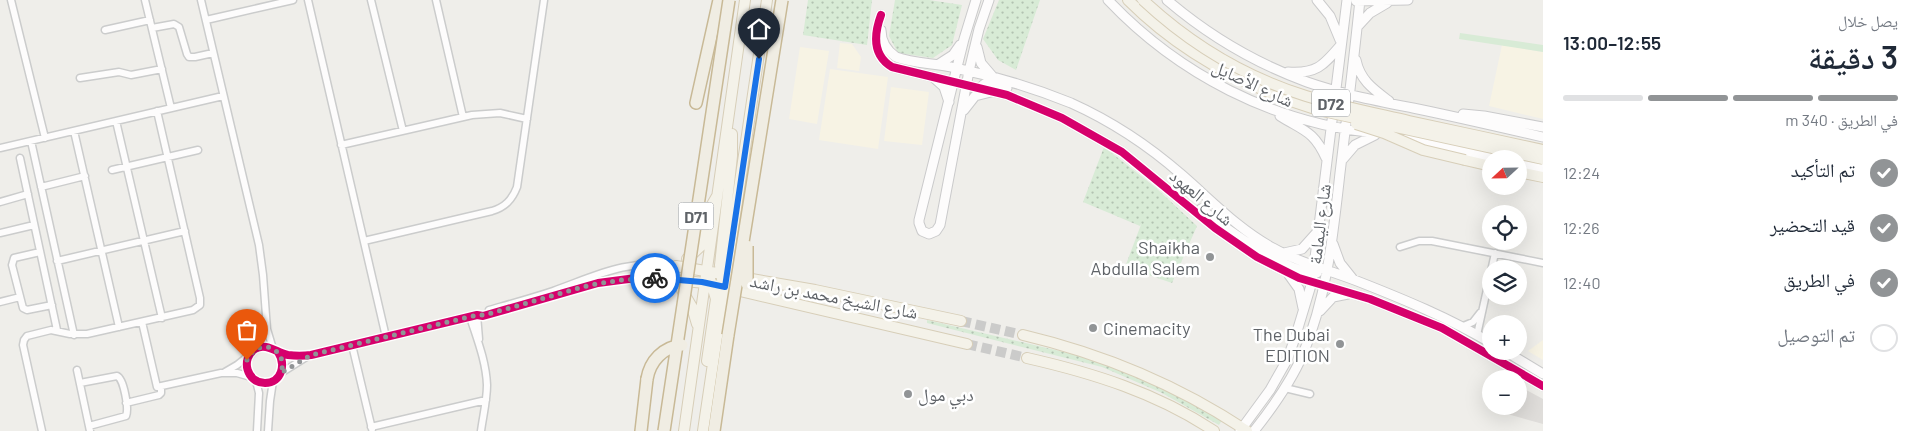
<!DOCTYPE html>
<html lang="ar">
<meta charset="utf-8">
<style>
body{margin:0;font-family:Barlow,"Noto Naskh Arabic",sans-serif;background:#f6f6f7;color:#1f2937;direction:rtl;height:100vh;display:flex;flex-direction:column;font-size:19px;white-space:nowrap}
*{box-sizing:border-box;margin:0}
p{font-size:16px;color:#747a83}
.icon{flex:none;width:28px;height:28px;fill:none;stroke:currentColor;stroke-width:2;stroke-linecap:round;stroke-linejoin:round}
.map{position:relative;flex:1;overflow:hidden;direction:ltr}
.drawer{display:flex;flex-direction:column;background:#fff;width:375px}
.drawer>*{flex:none}
.needle{width:32px;rotate:248deg}
.tools{position:absolute;left:1482px;top:150px;display:grid;gap:10px}
.tools a{display:grid;place-items:center;width:45px;height:45px;border-radius:50%;background:#fff;box-shadow:0 5px 20px #0002;font-size:25px}
.pin{position:absolute;display:grid;place-items:center;width:42px;height:42px;color:#fff;margin:-51px -21px;border-radius:50% 50% 50% 0;rotate:-45deg;box-shadow:0 0 5px #0007}
.pin .icon{rotate:45deg}
.courier{position:absolute;display:grid;place-items:center;width:50px;height:50px;margin:-25px;border:4px solid #1a73e8;border-radius:50%;background:#fff;color:#222;box-shadow:0 1px 6px #0007}
.headline em{font-style:normal;font-weight:600}
.headline div{display:flex;flex-direction:column-reverse}
.headline{display:flex;align-items:center;justify-content:space-between;height:85px;padding:0 20px}
h1{font-size:32px;font-weight:600;line-height:38px}
.bar{display:grid;grid-template-columns:repeat(4,1fr);gap:8px 5px;align-content:center;height:60px;padding:0 20px}
.bar i{height:6px;border-radius:4px;background:#e0e1e3}
.bar .on{background:#919496}
.bar p{grid-column:span 4}
ol{padding:0 20px;list-style:none}
li{display:flex;align-items:center;gap:15px;height:55px}
li p{margin-inline-start:auto}
li .icon{padding:5px;border-radius:50%;background:#919496;color:#fff;stroke-width:4}
li:last-child{color:#747a83}
li i{width:28px;height:28px;border:2px solid #e0e1e3;border-radius:50%}
main{display:flex;flex:1;min-height:0}
.map>svg:first-child{display:block}
</style>
<main>
<section class="drawer">
<div class="headline"><div><h1>3 دقيقة</h1><p>يصل خلال</p></div><em>12:55–13:00</em></div>
<div class="bar"><i class="on"></i><i class="on"></i><i class="on"></i><i></i><p>في الطريق · 340 m</p></div>
<ol>
<li><svg class="icon" aria-label="check" viewBox="0 0 24 24"><path d="M5 12l5 5 9-10"/></svg>تم التأكيد<p>12:24</p></li>
<li><svg class="icon" aria-label="check" viewBox="0 0 24 24"><path d="M5 12l5 5 9-10"/></svg>قيد التحضير<p>12:26</p></li>
<li><svg class="icon" aria-label="check" viewBox="0 0 24 24"><path d="M5 12l5 5 9-10"/></svg>في الطريق<p>12:40</p></li>
<li><i></i>تم التوصيل</li>
</ol>
</section>
<div class="map">
<svg width="1543" height="431" viewBox="0 0 1543 431">
<defs>
<pattern id="grass-dots" width="8" height="8" patternUnits="userSpaceOnUse" patternTransform="scale(1.25)"><rect width="8" height="8" fill="#d8ebd6"/><path d="M2 2h.1M6 6h.1" fill="none" stroke="#b2c2b1" stroke-width="1.8" stroke-linecap="round"/></pattern>
</defs>
<rect width="100%" height="100%" fill="#efeeea"/>
<path fill="#f7f3e4" d="M840,43L852,44L861,57L859,71L837,68Z
M1502,45L1543,52V119L1489,106Z
M800,47L829,51L817,124L789,119Z
M830,69L888,77L878,149L819,140Z
M891,87L929,92L922,145L884,141Z
M1543,340V360L1528,351Z"/>
<path fill="#dfddda" d="M1519,386L1543,399V424L1504,413L1506,406H1519Z"/>
<path fill="url(#grass-dots)" d="M808,0H872L867,45L803,35Z
M895,0H929L962,5L952,45L933,58L898,53L889,36Z
M999,0H1040L1016,70L998,60L983,39Z
M1104,147L1155,187L1197,226L1172,283L1125,267L1142,222L1140,226L1083,202Z
M927,320L1094,359L1174,392L1222,420L1219,425L1162,393L1102,367L927,323Z"/>
<path fill="#d8ebd6" d="M1460,33L1543,45V52L1459,39Z"/>
<g fill="none" stroke-linecap="round" stroke-linejoin="round">
<path stroke="#cbcbca" stroke-width="10" stroke-dasharray="10 5" stroke-linecap="butt" d="M961,321L1023,335
M967,344L1027,358"/>
<g stroke="#cbcccc" stroke-width="9">
<path id="street" d="M11,0L45,138
M145,0L171,108
M201,0L259,245L263,275L267,329L273,349
M308,0L386,337
M371,0L403,131
M436,0L463,117
M206,20L293,0
M152,28L174,24L179,27L187,54L189,57H195L213,53
M105,30L150,20
M80,78L119,72L131,75L162,69
M116,121L162,318
M74,131L119,327
M31,141L74,335
M341,145L472,115L500,113L527,119
M0,148L223,96
M20,158L57,330
M112,170L198,150
M41,187L85,176
M0,202L28,194
M0,233L34,225
M364,241L492,211C505,207 512,200 517,187L544,0
M1400,247L1419,241H1432L1543,263
M40,252L14,258L12,265L23,308L27,310L52,305
M57,261L185,231
M0,302L20,297
M489,310C510,304 532,298 553,291C598,275 626,259 676,266
M477,315L479,339
M470,317C477,339 486,361 487,385C487,400 483,416 481,431
M142,322L157,387L221,373H237L251,377
M1461,327L1473,322L1480,313
M1477,335L1495,253
M352,345L372,429
M254,350L265,325
M278,352C286,364 282,383 265,383C247,383 240,359 255,349C266,342 277,353 288,355C296,356 303,356 311,355L477,315L483,316L598,283L636,278L672,280
M77,370L90,431
M225,372L237,365L247,357
M281,373L308,356
M256,381L259,393L257,431
M80,383L117,376C124,379 129,409 126,416L89,426
M1285,388L1310,394
M126,403L159,395L161,393V388
M371,427L486,400
M42,431L23,345L24,340L27,336L51,330L70,334H87L193,310L200,305V298L157,111
M268,431L270,401L273,381"/>
</g>
<g stroke="#cacacb" stroke-width="11">
<path id="secondary" d="M976,0L964,39L919,220V223L922,231L929,234L936,231L940,225L969,71L979,29L989,0
M1108,0C1178,74 1273,123 1375,133
M1167,0C1208,35 1255,63 1307,82C1341,94 1378,101 1413,108C1457,117 1500,127 1543,137
M1317,0L1330,16L1340,40
M1356,1L1408,0
M881,15C874,34 872,55 892,67L1007,95L1062,118L1122,152L1215,228L1257,257L1299,278L1370,299L1442,328L1543,386
M1358,26L1370,13L1387,3
M881,30C881,42 886,50 896,57C914,64 936,63 955,68C994,76 1034,88 1071,103C1111,121 1149,146 1182,175C1212,201 1238,229 1273,248C1299,263 1329,270 1357,281C1403,299 1449,318 1491,343
M977,47L981,63L993,77
M1356,60C1360,80 1373,89 1389,101
M939,64L953,55L960,45
M1288,72C1316,74 1323,66 1340,46
M934,78L944,87L949,102
M984,89L983,85L986,83L1007,88
M964,110L975,96L991,92
M1463,114L1484,116L1543,127
M1280,116C1304,131 1314,131 1326,158
M1405,139L1498,159
M1343,159L1355,145L1375,135
M1519,163L1543,169
M1201,209C1225,228 1287,274 1317,273
M1333,244L1340,263L1352,278
M1284,253L1302,249L1319,230
M1289,275L1299,289L1303,308
M1320,311L1333,297L1348,294
M1505,351L1543,374
M1240,431L1270,390L1287,360L1295,338L1312,282L1347,0
M1254,431C1273,407 1291,382 1303,354C1327,297 1333,235 1340,173C1347,116 1354,58 1360,0"/>
</g>
<g stroke="#d7ceb8" stroke-width="12">
<path id="primary" d="M1128,0C1181,53 1247,88 1318,110
M1465,160L1491,166
M1519,172L1543,177
M687,259L703,244L710,208L717,196
M676,266L815,290L961,321
M722,279L720,265L732,156V134
M672,280L706,283L967,344
M682,290L692,307L697,324
M1023,335C1103,354 1178,385 1247,431
M1027,358C1093,373 1157,393 1214,431
M707,361L716,299L710,279
M684,431L745,0
M703,431L767,0"/>
</g>
<g stroke="#c8b996" stroke-width="14">
<path id="highway" d="M696,103L719,0
M641,431L647,379
M714,431L728,335"/>
</g>
<use href="#street" stroke="#fdfcfc" stroke-width="6"/>
<use href="#secondary" stroke="#fdfcfc" stroke-width="9"/>
<use href="#primary" stroke="#f4f2e9" stroke-width="10"/>
<use href="#highway" stroke="#f0ede3" stroke-width="11"/>
<g stroke="#d7ceb8" stroke-width="12" stroke-linecap="butt">
<path id="primary-bridge" d="M1143,0C1189,43 1245,77 1306,96C1339,106 1374,113 1409,121C1454,131 1498,140 1543,150
M1318,110L1543,159
M1356,124L1384,133L1423,150L1465,160"/>
</g>
<g stroke="#c8b996" stroke-width="14" stroke-linecap="butt">
<path id="highway-bridge" d="M747,284V246
M728,335L782,0
M647,379C650,361 663,347 682,345
M664,431L729,0"/>
</g>
<use href="#primary-bridge" stroke="#f4f2e9" stroke-width="10"/>
<use href="#highway-bridge" stroke="#f0ede3" stroke-width="11"/>
<g stroke="#fff" stroke-width="11">
<path id="cycleway" d="M881,15C874,34 872,55 892,67L1007,95L1062,118L1122,152L1215,228L1257,257L1299,278L1370,299L1442,328L1543,386
M278,352C286,364 282,383 265,383C247,383 240,359 255,349C266,342 277,353 288,355C296,356 303,356 311,355L477,315L483,316L598,283L636,278L672,280"/>
</g>
<use href="#cycleway" stroke="#d6006c" stroke-width="8"/>
</g>
<g fill="none" stroke-linecap="round" stroke-linejoin="round">
<path stroke="#919496" stroke-width="5" stroke-dasharray="0 9" d="M247,360C258,336 289,348 281,373L311,355L477,315H485L590,285L622,280L655,278"/>
<path stroke="#1a73e8" stroke-width="6" d="M655,278L702,282L725,287L759,59"/>
</g>
<g fill="#919496" stroke="#fff" stroke-width="2">
<circle cx="1210" cy="257" r="5"/>
<circle cx="1093" cy="328" r="5"/>
<circle cx="1340" cy="344" r="5"/>
<circle cx="908" cy="394" r="5"/>
</g>
<g text-anchor="middle" dominant-baseline="central" stroke-width="5" stroke-linejoin="round" paint-order="stroke">
<g fill="#fff" stroke="#8f9295" stroke-width="1">
<rect x="1312" y="89.5" width="38" height="27" rx="4"/>
<rect x="678.5" y="202.5" width="35" height="27" rx="4"/>
</g>
<g font-size="16" font-weight="bold" fill="#5f6368">
<text x="1331" y="103">D72</text>
<text x="696" y="216">D71</text>
</g>
<g font-size="18" fill="#5f6368" stroke="#fff">
<text transform="translate(1253 83) rotate(25)">شارع الأصايل</text>
<text transform="translate(1202 197) rotate(40)">شارع العهود</text>
<text transform="translate(1319 224) rotate(-83)">شارع اليمامة</text>
<text transform="translate(834 296) rotate(11)">شارع الشيخ محمد بن راشد</text>
</g>
<g font-size="18" fill="#5f6368" stroke="#fff" text-anchor="end">
<text x="1200" y="247">Shaikha<tspan x="1200" dy="21">Abdulla Salem</tspan></text>
<text x="1103" y="328" text-anchor="start">Cinemacity</text>
<text x="1330" y="334">The Dubai<tspan x="1330" dy="21">EDITION</tspan></text>
<text x="918" y="394" text-anchor="start">دبي مول</text>
</g>
</g>
</svg>
<div class="tools">
<a><svg class="needle" viewBox="-14 -14 28 28"><path d="M0-13l5 13h-10z" fill="#e53935"/><path d="M0 13l5-13h-10z" fill="#747a83"/></svg></a>
<a><svg class="icon" aria-label="locate" viewBox="0 0 24 24"><circle cx="12" cy="12" r="6"/><path d="M12 2v4M12 18v4M2 12h4M18 12h4"/></svg></a>
<a><svg class="icon" aria-label="layers" viewBox="0 0 24 24"><path d="M12 4l9 5-9 5-9-5zM3 14l9 5 9-5"/></svg></a>
<a>+</a>
<a>−</a>
</div>
<div class="pin" style="left:247px;top:360px;background:#ea580c"><svg class="icon" aria-label="bag" viewBox="0 0 24 24"><path d="M5 8h14l-1 12H6zM9 8a3 3 0 0 1 6 0"/></svg></div>
<div class="pin" style="left:759px;top:59px;background:#1f2937"><svg class="icon" aria-label="home" viewBox="0 0 24 24"><path d="M3 11l9-7 9 7M6 9v11h12V9"/></svg></div>
<div class="courier" style="left:655px;top:278px"><svg class="icon" aria-label="bike" viewBox="0 0 24 24"><circle cx="6" cy="16" r="4"/><circle cx="18" cy="16" r="4"/><path d="M6 16l4-8h5l3 8M10 8l3 8H6M13 5h3"/></svg></div>
</div>
</main>
